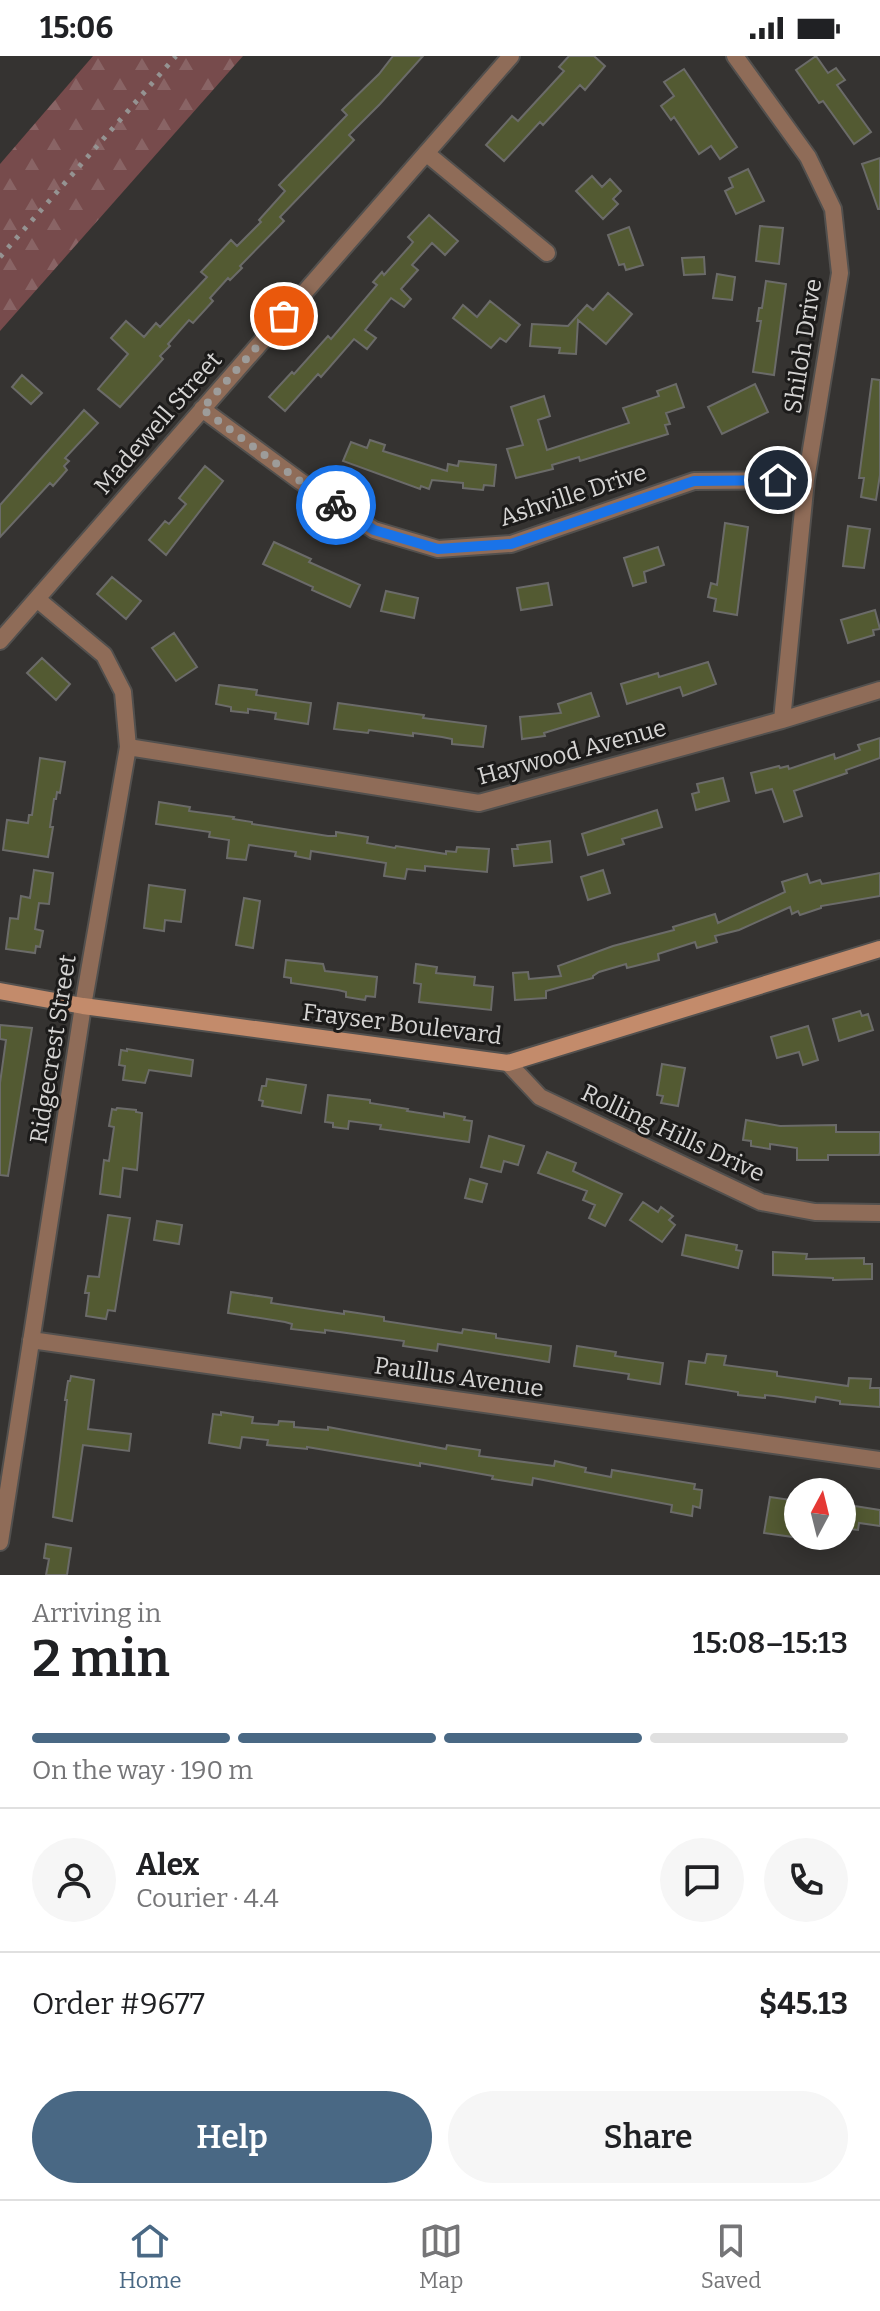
<!DOCTYPE html>
<meta charset="utf-8">
<style>
body{margin:0;font-family:Bitter,serif;background:#f6f6f6;color:#202124;height:100vh;display:flex;flex-direction:column;font-size:30px;white-space:nowrap}
*{box-sizing:border-box;margin:0}
p{font-size:26px;color:#757577}
.icon{flex:none;width:44px;height:44px;fill:none;stroke:currentColor;stroke-width:2;stroke-linecap:round;stroke-linejoin:round}
.map{position:relative;height:1519px;overflow:hidden}
.sheet{display:flex;flex-direction:column;background:#fff;flex:1}
.sheet>*{flex:none}
.needle{width:52px;rotate:7deg}
.controls{position:absolute;left:784px;top:1422px;display:grid;gap:16px}
.controls a{display:grid;place-items:center;width:72px;height:72px;border-radius:50%;background:#fff;box-shadow:0 4px 20px #0003;font-size:40px}
.pin{position:absolute;display:grid;place-items:center;width:68px;height:68px;color:#fff;margin:-34px;border:4px solid #fff;border-radius:50%;box-shadow:0 2px 8px #0007}
.courier{position:absolute;display:grid;place-items:center;width:80px;height:80px;margin:-40px;border:6px solid #1a73e8;border-radius:50%;background:#fff;color:#222;box-shadow:0 2px 10px #0007}
.head em{font-style:normal;font-weight:600}
.head div{display:flex;flex-direction:column-reverse}
.head{display:flex;align-items:center;justify-content:space-between;height:136px;padding:0 32px}
h1{font-size:52px;font-weight:600;line-height:60px}
.bar{display:grid;grid-template-columns:repeat(4,1fr);gap:12px 8px;align-content:center;height:96px;padding:0 32px}
.bar i{height:10px;border-radius:6px;background:#e0e0e0}
.bar .active{background:#496884}
.bar p{grid-column:span 4}
.line{display:flex;align-items:center;gap:20px;padding:0 32px;border-top:2px solid #e0e0e0}
.line div{flex:1}
.round{display:grid;place-items:center;flex:none;width:84px;height:84px;border-radius:42px;background:#f6f6f6}
.cta{display:flex;gap:16px;margin-top:auto;padding:16px 32px}
.cta a{flex:1;height:92px;border-radius:48px;background:#496884;color:#fff;font-size:32px;font-weight:600;line-height:92px;text-align:center}
.cta a+a{background:#f6f6f6;color:#202124}
.status{display:flex;justify-content:space-between;align-items:center;height:56px;padding:0 40px;background:#fff;direction:ltr}
.status svg{height:22px;fill:currentColor}
.menu{display:flex;justify-content:space-around;align-items:center;height:112px;border-top:2px solid #e0e0e0;background:#fff;font-size:22px;color:#757577}
.menu a{display:grid;justify-items:center;gap:4px}
.menu .active{color:#496884}
.map>svg:first-child{display:block}
</style>
<div class="status"><b>15:06</b><svg viewBox="0 0 49 12"><path d="M0 12V9h3v3zM5 12V6h3v6zM10 12V3h3v9zM15 12V0h3v12zM26 1h20v11H26zM47 4h2v5h-2z"/></svg></div>
<div class="map">
<svg width="880" height="1519" viewBox="0 0 880 1519">
<defs>
<pattern id="forest-firs" width="22" height="20" patternUnits="userSpaceOnUse" patternTransform="scale(2)"><rect width="22" height="20" fill="#774b4c"/><path d="M5 1l3.5 6h-7zM16 11l3.5 6h-7z" fill="#896465"/></pattern>
</defs>
<rect width="100%" height="100%" fill="#353331"/>
<path fill="url(#forest-firs)" d="M93,0H243L0,275V108Z"/>
<path fill="#535a32" stroke="#6b6b69" stroke-width="2" d="M393,0H423L380,48L349,79L354,84L280,161L284,165L240,210L242,212L230,224L228,222L210,242L213,245L193,267L189,264L168,288L170,290L160,300L163,303L120,351L98,333L128,298L111,282L126,265L144,281L156,267L160,271L207,221L201,216L231,184L237,190L261,166L259,164L285,135L279,129L347,59L342,54L379,18Z
M569,0H594L605,10L585,34L580,29L543,69L540,66L504,105L486,89L512,60L518,65L564,15L559,11Z
M816,0L828,17L836,12L845,24L837,29L871,76L854,88L823,45L819,47L796,14Z
M684,13L737,91L720,103L711,90L699,98L674,61L671,64L661,50L674,40L664,26Z
M880,102V153H878L862,108Z
M748,113L764,145L736,158L725,135L733,131L729,122Z
M592,120L602,131L610,123L621,135L613,143L618,148L603,163L576,135Z
M429,159L458,185L445,199L432,187L412,209L418,214L401,233L411,243L404,251L391,242L365,274L376,282L367,293L354,283L321,321L318,318L285,355L269,341L292,316L294,318L328,280L331,283L377,229L373,226L382,216L384,219L409,191L413,186L408,181Z
M760,170L783,172L779,208L756,205Z
M629,171L643,209L626,214L624,208L619,209L608,179Z
M704,201L705,218L684,219L682,202Z
M717,218L735,221L732,244L713,242Z
M766,225L786,228L774,319L753,316L761,265H757L759,252H762Z
M608,237L632,258L606,288L578,264L576,298L559,297L560,292L530,290L532,268L568,270L587,249L593,254Z
M490,245L520,269L506,286L500,282L491,292L453,262L463,249L477,261Z
M22,319L42,337L31,348L12,331Z
M872,323L880,324V419L876,444L861,441L864,422H859Z
M676,328L684,351L666,357L670,368L665,369L668,378L580,405L579,401L552,409L553,413L516,422L507,393L523,389L511,351L544,340L550,360L538,364L547,394L629,367L623,352L659,340L657,335Z
M755,328L768,356L722,378L708,351Z
M84,354L98,367L65,402L69,405L64,410L67,414L53,430L50,427L0,481V449Z
M370,384L385,389L383,395L447,415L448,408L458,410L459,405L496,409L494,430L484,429L483,434L463,432V427L432,424L429,433L421,430L420,433L343,405L351,386L367,392Z
M205,410L223,425L166,499L149,484L165,465L169,468L186,448L179,442Z
M725,467L748,471L737,559L714,555L716,543L708,541L711,527L717,529Z
M848,470L870,473L864,512L843,510Z
M274,486L311,503L309,506L360,529L350,551L312,534L313,531L263,508Z
M658,491L664,509L644,516L646,526L633,530L624,502Z
M112,521L141,545L126,563L97,538Z
M548,527L552,549L521,554L517,532Z
M386,535L418,542L414,562L381,555Z
M875,554L880,573L873,574L874,579L848,587L841,564Z
M174,577L197,611L176,625L152,592Z
M42,602L70,628L56,644L27,617Z
M708,606L716,628L683,640L680,631L627,648L621,628L658,617L659,621Z
M219,629L257,634L256,639L311,647L308,668L275,663L276,657L248,653V657L231,655V651L216,648Z
M591,637L599,660L544,677L545,680L522,683L520,661L561,657L558,648Z
M338,647L424,659L423,662L486,670L483,691L452,688V683L442,681L413,677V680L369,674L368,677L334,673Z
M880,682V702L846,714L847,717L794,735L802,760L784,766L772,733L756,737L751,717L779,710L780,712L788,710L789,713L834,698L835,703L860,694L858,689Z
M40,702L65,706L60,737L57,736L56,743H54L50,771H53L48,801L3,794L7,764L28,767L29,759H32Z
M723,722L729,745L696,754L692,738L699,736L697,728Z
M159,746L190,751L189,755L234,761L233,763L252,766V768L328,780H336V776L368,781L367,787L395,792L396,790L446,798V795L456,796L457,791L489,793L487,816L425,810V815L407,813L405,823L384,820L386,807L311,795L310,803L295,800L296,796L249,789L246,804L227,802L229,784L209,781L210,776L156,768Z
M657,754L662,771L622,783L624,788L588,799L582,778Z
M550,785L552,806L514,810L512,793H518L517,789Z
M34,814L53,817L49,848L39,847L35,873L43,875L40,891L36,890L35,897L6,893L10,862L18,863L21,840L30,842Z
M603,814L610,837L588,844L581,821Z
M880,817V840L821,850V852L800,859L798,855L792,858L790,851L739,874L715,880L717,886L697,892L695,886L658,898L659,904L627,912L626,908L599,916L593,920V922L546,935V942L515,944L513,917L528,916L529,923L561,920L558,910L613,890L674,874L673,871L715,858L718,867L785,836L782,826L807,818L810,827L820,824L822,828Z
M149,829L185,834L181,866L165,864L164,875L144,872Z
M244,842L260,845L253,892L236,889Z
M286,904L323,908L325,915L377,921L375,941L366,940L365,944L346,941V936L338,934L291,927V922L284,921Z
M416,908L437,911L436,917L475,921L474,929L493,931L491,954L419,946L421,928L414,927Z
M860,955L862,960L868,958L873,974L839,985L833,963Z
M0,969L32,972L8,1120L0,1119V1027L6,984L0,983Z
M808,970L818,1004L803,1009L799,996L777,1002L771,981Z
M127,993L193,1004L191,1020L149,1014L145,1027L123,1024L125,1010L119,1009L121,994L127,995Z
M662,1008L685,1012L678,1050L661,1047L663,1040L657,1039Z
M267,1023L306,1029L301,1057L262,1050L263,1045L259,1044L262,1030H266Z
M328,1039L370,1044V1047L408,1053L407,1055L444,1061V1057L465,1061L464,1064L472,1065L469,1086L380,1073L381,1069L349,1065L348,1073L333,1071V1067L325,1066Z
M117,1052L136,1054V1056L142,1057L137,1114L123,1112L120,1141L100,1138L104,1104L109,1105L114,1071L109,1070L112,1053L116,1054Z
M746,1064L780,1070L836,1069V1076H880V1096L879,1099H828V1104H797V1092L770,1088V1093L751,1090V1085L743,1084Z
M489,1080L524,1090L518,1109L504,1105L501,1116L481,1111Z
M547,1096L576,1107L573,1115L622,1138L605,1170L589,1162L595,1149L583,1144L587,1135L538,1117Z
M470,1123L487,1128L482,1146L465,1142Z
M643,1146L658,1156L661,1151L673,1160L669,1164L675,1169L662,1186L630,1164Z
M108,1159L130,1162L115,1255L108,1254L106,1263L86,1260L89,1237H85L88,1220L99,1221Z
M157,1165L182,1169L179,1188L154,1184Z
M686,1179L737,1189L736,1194L742,1195L738,1212L682,1199Z
M773,1196L807,1198L806,1203L864,1202V1208H872V1223L833,1224V1222L773,1219Z
M231,1236L272,1242L271,1247L344,1258V1255L384,1261V1265L462,1277L463,1273L496,1278V1282L551,1290L549,1306L438,1288L437,1295L403,1290L404,1285L325,1274V1277L291,1273L292,1268L285,1266L228,1257Z
M577,1290L616,1296L615,1300L663,1307L660,1328L628,1323L629,1318L574,1310Z
M707,1298L726,1300L724,1309L777,1316V1320L848,1330L849,1322L871,1323L870,1332H880V1351L840,1348V1345L816,1341L815,1346L774,1340L765,1339V1342L738,1339V1336L686,1328L689,1305L705,1307Z
M71,1320L94,1324L88,1373L131,1378L129,1395L83,1389L72,1465L53,1461L67,1344H65L68,1325H70Z
M221,1356L253,1361L252,1367L278,1369L279,1365L294,1366V1371L328,1374V1371L446,1393L447,1389L480,1394L479,1400L554,1410L555,1405L586,1412L585,1416L611,1421L612,1414L695,1428L694,1433L702,1434L700,1452L693,1450L692,1460L671,1456L672,1449L533,1422L532,1429L492,1423L493,1420L420,1407V1410L307,1391V1393L267,1389L268,1384L242,1381L240,1392L209,1387L213,1358L221,1359Z
M770,1441L798,1445V1468L795,1467L793,1481L764,1477Z
M842,1448L880,1454V1470L859,1467L858,1474L842,1472Z
M46,1488L71,1492L67,1519H46L49,1503L44,1502Z"/>
<g fill="none" stroke-linecap="round" stroke-linejoin="round">
<g stroke="#52504e" stroke-width="20">
<path id="street" d="M735,0L808,101L833,153L840,217L806,424L782,664
M426,97L547,197
M202,353L300,425L374,474L438,493L511,488L694,425L806,424
M0,585L511,0
M128,691L479,747L782,664L880,634
M508,1007L540,1041L761,1146L815,1156L880,1157
M31,1284L880,1404
M0,1486L83,950L128,691L123,636L104,599L37,543"/>
</g>
<g stroke="#52504e" stroke-width="20">
<path id="secondary" d="M0,935L83,950L508,1007L880,893"/>
</g>
<use href="#street" stroke="#8f6c58" stroke-width="16"/>
<use href="#secondary" stroke="#c38b6b" stroke-width="16"/>
<path stroke="#959392" stroke-width="5" stroke-dasharray="4 8" stroke-linecap="butt" d="M0,201L176,0"/>
</g>
<g fill="none" stroke-linecap="round" stroke-linejoin="round">
<path stroke="#9d9c9a" stroke-width="8" stroke-dasharray="0 14.4" d="M284,260L202,353L300,425L336,449"/>
<path stroke="#1a73e8" stroke-width="10" d="M336,449L374,474L438,493L511,488L694,425L778,424"/>
</g>
<g text-anchor="middle" dominant-baseline="central" stroke-width="6" stroke-linejoin="round" paint-order="stroke">
<g font-size="24" fill="#d5d4d3" stroke="#1c1b1a">
<text transform="translate(803 290) rotate(-81)">Shiloh Drive</text>
<text transform="translate(158 367) rotate(-49)">Madewell Street</text>
<text transform="translate(573 439) rotate(-18)">Ashville Drive</text>
<text transform="translate(572 696) rotate(-15)">Haywood Avenue</text>
<text transform="translate(402 968) rotate(7)">Frayser Boulevard</text>
<text transform="translate(53 993) rotate(-81)">Ridgecrest Street</text>
<text transform="translate(673 1077) rotate(25)">Rolling Hills Drive</text>
<text transform="translate(459 1321) rotate(8)">Paullus Avenue</text>
</g>
</g>
</svg>
<div class="controls">
<a><svg class="needle" viewBox="-14 -14 28 28"><path d="M0-13l5 13h-10z" fill="#e53935"/><path d="M0 13l5-13h-10z" fill="#757577"/></svg></a>
</div>
<div class="pin" style="left:284px;top:260px;background:#ea580c"><svg class="icon" aria-label="bag" viewBox="0 0 24 24"><path d="M5 8h14l-1 12H6zM9 8a3 3 0 0 1 6 0"/></svg></div>
<div class="pin" style="left:778px;top:424px;background:#1f2937"><svg class="icon" aria-label="home" viewBox="0 0 24 24"><path d="M3 11l9-7 9 7M6 9v11h12V9"/></svg></div>
<div class="courier" style="left:336px;top:449px"><svg class="icon" aria-label="bike" viewBox="0 0 24 24"><circle cx="6" cy="16" r="4"/><circle cx="18" cy="16" r="4"/><path d="M6 16l4-8h5l3 8M10 8l3 8H6M13 5h3"/></svg></div>
</div>
<section class="sheet">
<div class="head"><div><h1>2 min</h1><p>Arriving in</p></div><em>15:08–15:13</em></div>
<div class="bar"><i class="active"></i><i class="active"></i><i class="active"></i><i></i><p>On the way · 190 m</p></div>
<div class="line" style="height:144px"><a class="round"><svg class="icon" aria-label="person" viewBox="0 0 24 24"><circle cx="12" cy="8" r="4"/><path d="M4 21q1-7 8-7t8 7"/></svg></a><div><b>Alex</b><p>Courier · 4.4</p></div><a class="round"><svg class="icon" aria-label="chat" viewBox="0 0 24 24"><path d="M4 5h16v11H9l-5 4z"/></svg></a><a class="round"><svg class="icon" aria-label="phone" viewBox="0 0 24 24"><path d="M5 4h4l2 5-3 2q2 4 5 5l2-3 5 2v4C11 20 4 13 5 4z"/></svg></a></div>
<div class="line" style="height:104px"><div>Order #9677</div><b>$45.13</b></div>
<div class="cta"><a>Help</a><a>Share</a></div>
</section>
<nav class="menu">
<a class="active"><svg class="icon" aria-label="home" viewBox="0 0 24 24"><path d="M3 11l9-7 9 7M6 9v11h12V9"/></svg>Home</a>
<a><svg class="icon" aria-label="map" viewBox="0 0 24 24"><path d="M3 6l6-2 6 2 6-2v14l-6 2-6-2-6 2zM9 4v14M15 6v14"/></svg>Map</a>
<a><svg class="icon" aria-label="saved" viewBox="0 0 24 24"><path d="M7 4h10v16l-5-4-5 4z"/></svg>Saved</a>
</nav>
